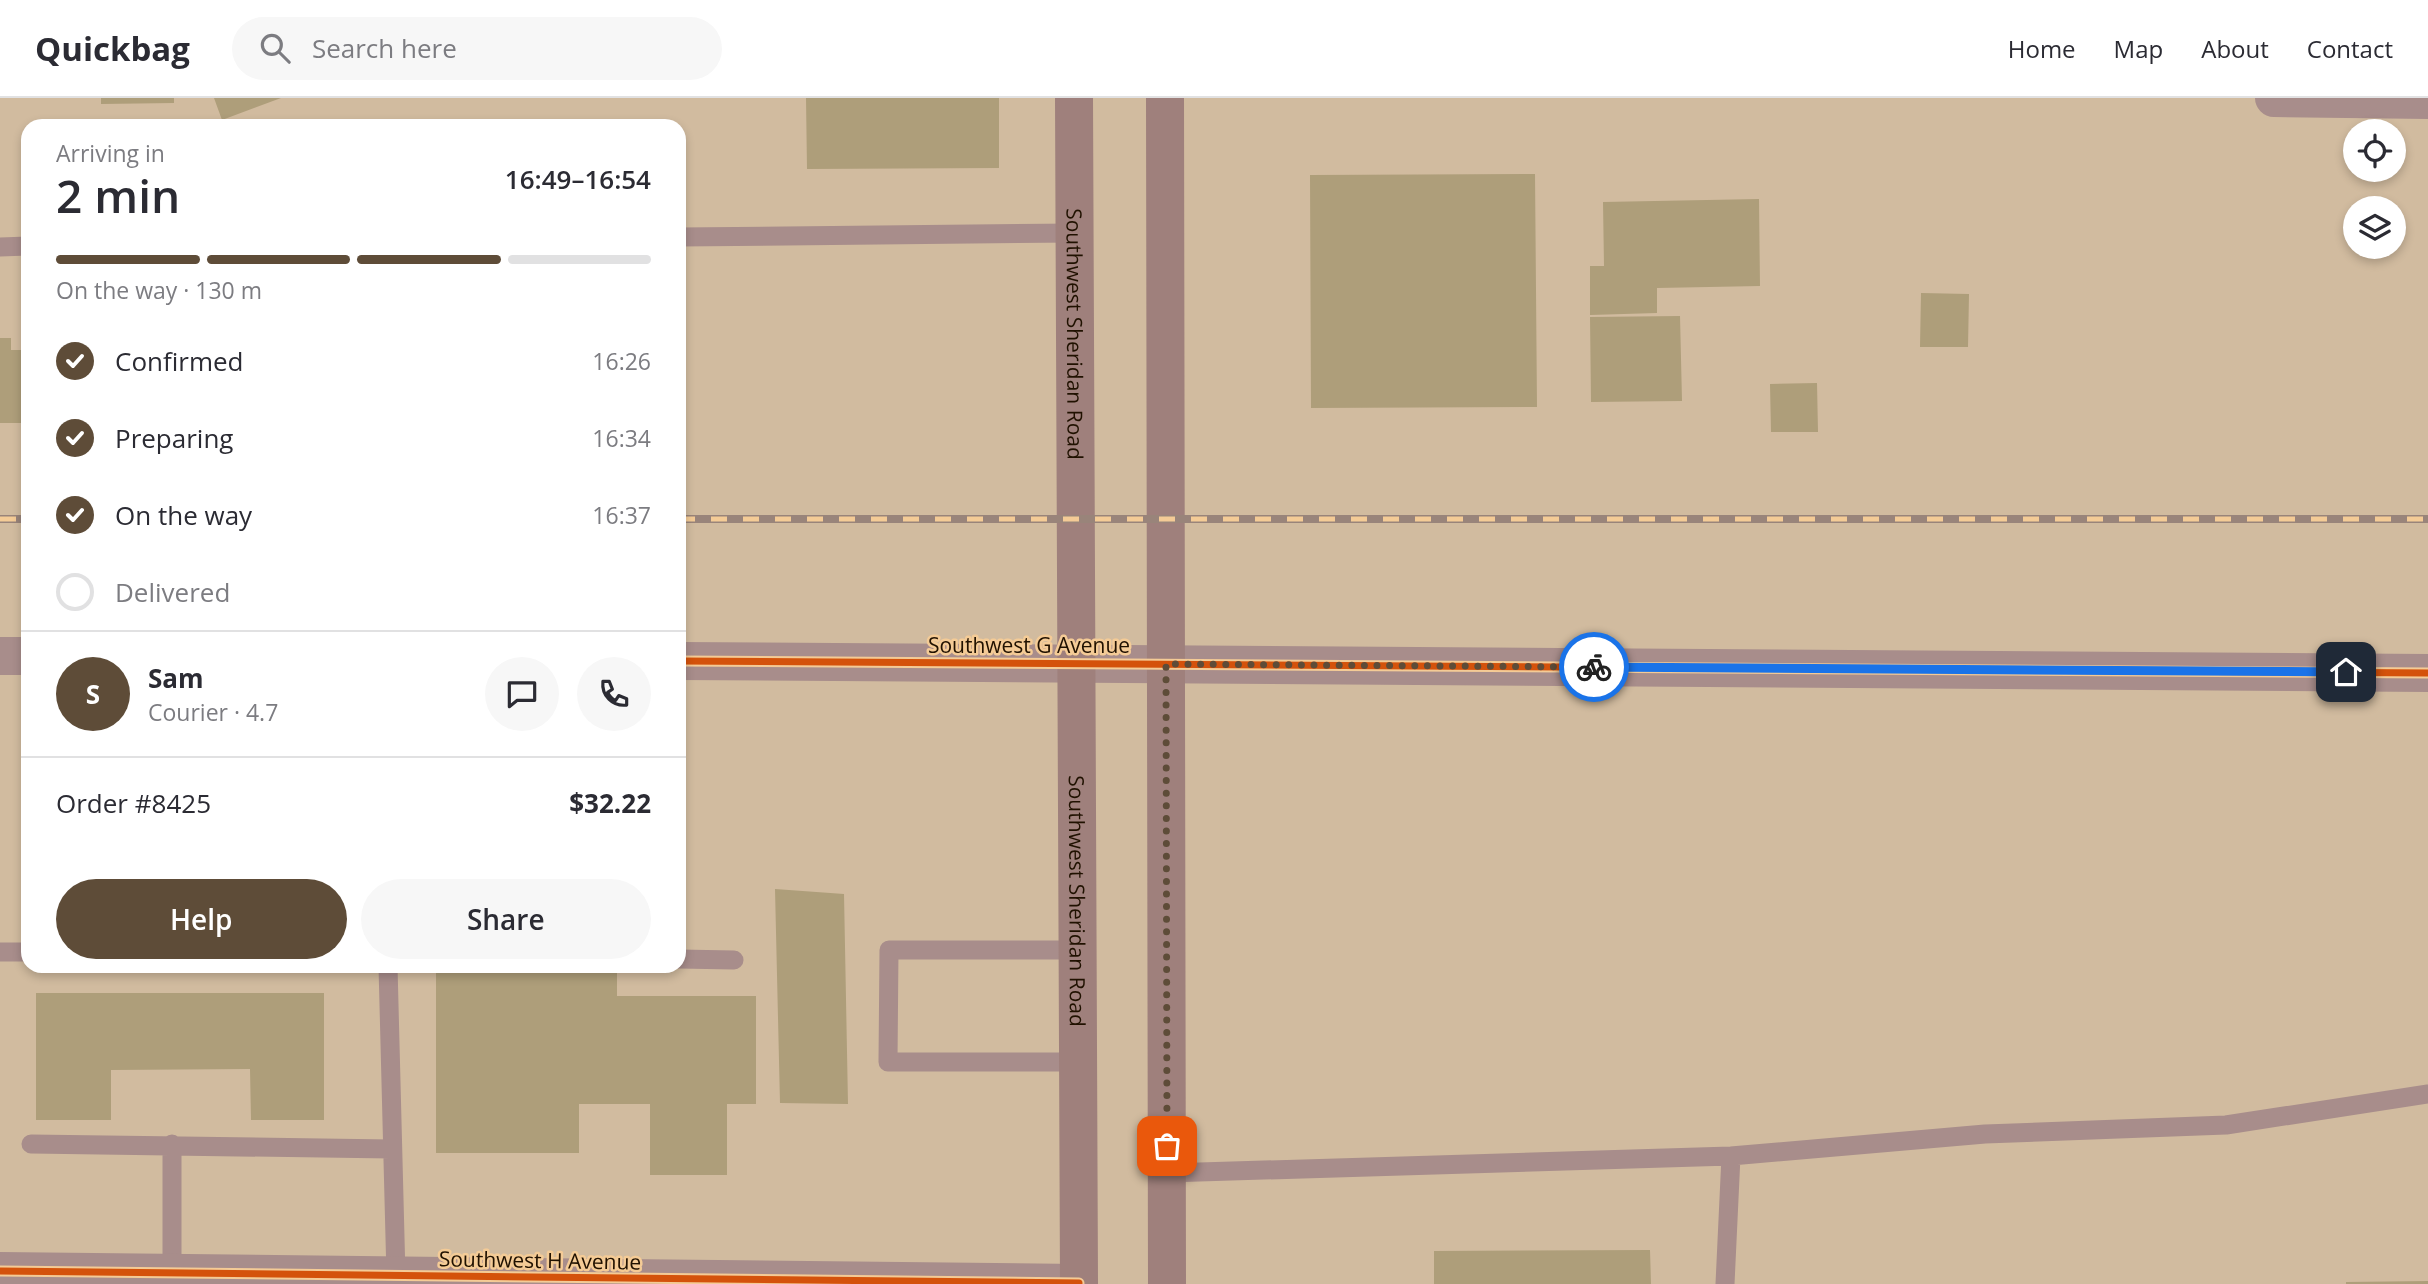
<!DOCTYPE html>
<meta charset="utf-8">
<style>
body{margin:0;font-family:"Open Sans",sans-serif;background:#f7f7f7;color:#2b2b33;height:100vh;display:flex;flex-direction:column;font-size:26px;white-space:nowrap}
*{box-sizing:border-box;margin:0}
p{font-size:23px;color:#7c7c81}
.icon{flex:none;width:38px;height:38px;fill:none;stroke:currentColor;stroke-width:2;stroke-linecap:round;stroke-linejoin:round}
.map{position:relative;flex:1;overflow:hidden}
.details{position:absolute;left:21px;top:21px;width:665px;height:854px;display:flex;flex-direction:column;background:#fff;border-radius:21px;box-shadow:0 4px 10px #0003}
.details>*{flex:none}
.buttons{position:absolute;left:2343px;top:21px;display:grid;gap:14px}
.buttons a{display:grid;place-items:center;width:63px;height:63px;border-radius:50%;background:#fff;box-shadow:0 4px 10px #0003;font-size:35px}
.pin{position:absolute;display:grid;place-items:center;width:60px;height:60px;color:#fff;margin:-30px;border-radius:14px;box-shadow:0 4px 10px #0006}
.courier{position:absolute;display:grid;place-items:center;width:70px;height:70px;margin:-35px;border:5px solid #1a73e8;border-radius:50%;background:#fff;color:#222;box-shadow:0 2px 9px #0007}
.headline em{font-style:normal;font-weight:600}
.headline div{display:flex;flex-direction:column-reverse}
.headline{display:flex;align-items:center;justify-content:space-between;height:119px;padding:0 35px}
h1{font-size:46px;font-weight:600;line-height:52px}
.bar{display:grid;grid-template-columns:repeat(4,1fr);gap:10px 7px;align-content:center;height:84px;padding:0 35px}
.bar i{height:9px;border-radius:5px;background:#e1e1e2}
.bar .on{background:#5e4c38}
.bar p{grid-column:span 4}
.line{display:flex;align-items:center;gap:18px;padding:0 35px;border-top:2px solid #e1e1e2}
.line div{flex:1}
.round{display:grid;place-items:center;flex:none;width:74px;height:74px;border-radius:37px;background:#f7f7f7}
ol{padding:0 35px;list-style:none}
li{display:flex;align-items:center;gap:21px;height:77px}
li p{margin-inline-start:auto}
li .icon{padding:7px;border-radius:50%;background:#5e4c38;color:#fff;stroke-width:4}
li:last-child{color:#7c7c81}
li i{width:38px;height:38px;border:4px solid #e1e1e2;border-radius:50%}
.primary-button{display:flex;gap:14px;margin-top:auto;padding:14px 35px}
.primary-button a{flex:1;height:80px;border-radius:42px;background:#5e4c38;color:#fff;font-size:28px;font-weight:600;line-height:80px;text-align:center}
.primary-button a+a{background:#f7f7f7;color:#2b2b33}
header{display:flex;align-items:center;gap:42px;box-sizing:border-box;height:98px;padding:0 35px;background:#fff;border-bottom:2px solid #e1e1e2}
header strong{font-size:33px}
nav{display:flex;gap:38px;margin-inline-start:auto;font-size:24px}
.search{width:490px;height:63px;background:#f7f7f7;display:flex;align-items:center;gap:18px;box-sizing:border-box;padding:0 24px;border-radius:38px;color:#7c7c81;font-size:26px}
.map>svg:first-child{display:block}
</style>
<header>
<strong>Quickbag</strong>
<div class="search"><svg class="icon" aria-label="search" viewBox="0 0 24 24"><circle cx="10" cy="10" r="6"/><path d="M15 15l6 6"/></svg>Search here</div>
<nav><a>Home</a><a>Map</a><a>About</a><a>Contact</a></nav>
</header>
<div class="map">
<svg width="2428" height="1186" viewBox="0 0 2428 1186">
<rect width="100%" height="100%" fill="#d1bb9f"/>
<path fill="#ae9e7a" d="M101,0H174V5L101,6Z
M214,0H281L222,22Z
M806,0H999V70L807,71Z
M1535,76L1537,309L1311,310L1310,77Z
M1759,101L1760,188L1657,190V215L1590,217V168H1604L1603,104Z
M1921,195L1969,196L1968,249H1920Z
M1680,218L1682,303L1591,304L1590,219Z
M0,240H11V252H28V325H0Z
M1817,285L1818,334H1771L1770,286Z
M775,791L844,796L848,1006L780,1005Z
M436,870H617V898H756V1006H727V1077H650V1006H579V1055H436Z
M36,895H324V1022H251L250,971L111,972V1022H36Z
M1650,1152L1651,1186H1434V1153Z
M2428,1183V1186H2346V1184Z"/>
<g fill="none" stroke-linecap="round" stroke-linejoin="round">
<path stroke="#a88d8b" stroke-width="19" d="M679,139L1075,135
M0,149L28,148
M1078,852H889L888,964H1078
M0,854H28
M679,861L734,862
M388,868L396,1178
M31,1046L391,1051
M172,1046V1175
M1167,1075L1731,1058L1985,1036L2226,1027L2428,996
M1725,1186L1731,1058"/>
<path stroke="#a88d8b" stroke-width="38" d="M2274,0L2428,2
M0,558H28
M679,563L2428,575
M0,1173L1079,1185"/>
<g stroke="#9f807c" stroke-width="38">
<path id="s1" d="M1074,0L1079,1186"/>
<path d="M1165,0L1167,1186"/>
</g>
<g stroke="#99847a" stroke-width="8">
<path id="rail" d="M0,421H28
M679,421H2428"/>
</g>
<use href="#rail" stroke="#f4cb96" stroke-width="5" stroke-dasharray="16" stroke-linecap="butt"/>
<g stroke="#f4cb96" stroke-width="11">
<path id="cycleway" d="M679,563L2428,575
M0,1173L1079,1185"/>
</g>
<use href="#cycleway" stroke="#d4520b" stroke-width="7"/>
</g>
<g fill="none" stroke-linecap="round" stroke-linejoin="round">
<path stroke="#5e4c38" stroke-width="7" stroke-dasharray="0 12.6" d="M1167,1048L1166,566L1594,569"/>
<path stroke="#1a73e8" stroke-width="9" d="M1594,569L2346,574"/>
</g>
<g text-anchor="middle" dominant-baseline="central" stroke-width="5" stroke-linejoin="round" paint-order="stroke">
<g font-size="21" fill="#201100" stroke="#f4cb96">
<text stroke="none"><textPath href="#s1" startOffset="236">Southwest Sheridan Road</textPath></text>
<text x="1029" y="547">Southwest G Avenue</text>
<text stroke="none"><textPath href="#s1" startOffset="803">Southwest Sheridan Road</textPath></text>
<text transform="translate(540 1162) rotate(1)">Southwest H Avenue</text>
</g>
</g>
</svg>
<div class="buttons">
<a><svg class="icon" aria-label="locate" viewBox="0 0 24 24"><circle cx="12" cy="12" r="6"/><path d="M12 2v4M12 18v4M2 12h4M18 12h4"/></svg></a>
<a><svg class="icon" aria-label="layers" viewBox="0 0 24 24"><path d="M12 4l9 5-9 5-9-5zM3 14l9 5 9-5"/></svg></a>
</div>
<div class="pin" style="left:1167px;top:1048px;background:#ea580c"><svg class="icon" aria-label="bag" viewBox="0 0 24 24"><path d="M5 8h14l-1 12H6zM9 8a3 3 0 0 1 6 0"/></svg></div>
<div class="pin" style="left:2346px;top:574px;background:#1f2937"><svg class="icon" aria-label="home" viewBox="0 0 24 24"><path d="M3 11l9-7 9 7M6 9v11h12V9"/></svg></div>
<div class="courier" style="left:1594px;top:569px"><svg class="icon" aria-label="bike" viewBox="0 0 24 24"><circle cx="6" cy="16" r="4"/><circle cx="18" cy="16" r="4"/><path d="M6 16l4-8h5l3 8M10 8l3 8H6M13 5h3"/></svg></div>
<section class="details">
<div class="headline"><div><h1>2 min</h1><p>Arriving in</p></div><em>16:49–16:54</em></div>
<div class="bar"><i class="on"></i><i class="on"></i><i class="on"></i><i></i><p>On the way · 130 m</p></div>
<ol>
<li><svg class="icon" aria-label="check" viewBox="0 0 24 24"><path d="M5 12l5 5 9-10"/></svg>Confirmed<p>16:26</p></li>
<li><svg class="icon" aria-label="check" viewBox="0 0 24 24"><path d="M5 12l5 5 9-10"/></svg>Preparing<p>16:34</p></li>
<li><svg class="icon" aria-label="check" viewBox="0 0 24 24"><path d="M5 12l5 5 9-10"/></svg>On the way<p>16:37</p></li>
<li><i></i>Delivered</li>
</ol>
<div class="line" style="height:126px"><b class="round" style="background:#5e4c38;color:#fff">S</b><div><b>Sam</b><p>Courier · 4.7</p></div><a class="round"><svg class="icon" aria-label="chat" viewBox="0 0 24 24"><path d="M4 5h16v11H9l-5 4z"/></svg></a><a class="round"><svg class="icon" aria-label="phone" viewBox="0 0 24 24"><path d="M5 4h4l2 5-3 2q2 4 5 5l2-3 5 2v4C11 20 4 13 5 4z"/></svg></a></div>
<div class="line" style="height:91px"><div>Order #8425</div><b>$32.22</b></div>
<div class="primary-button"><a>Help</a><a>Share</a></div>
</section>
</div>
